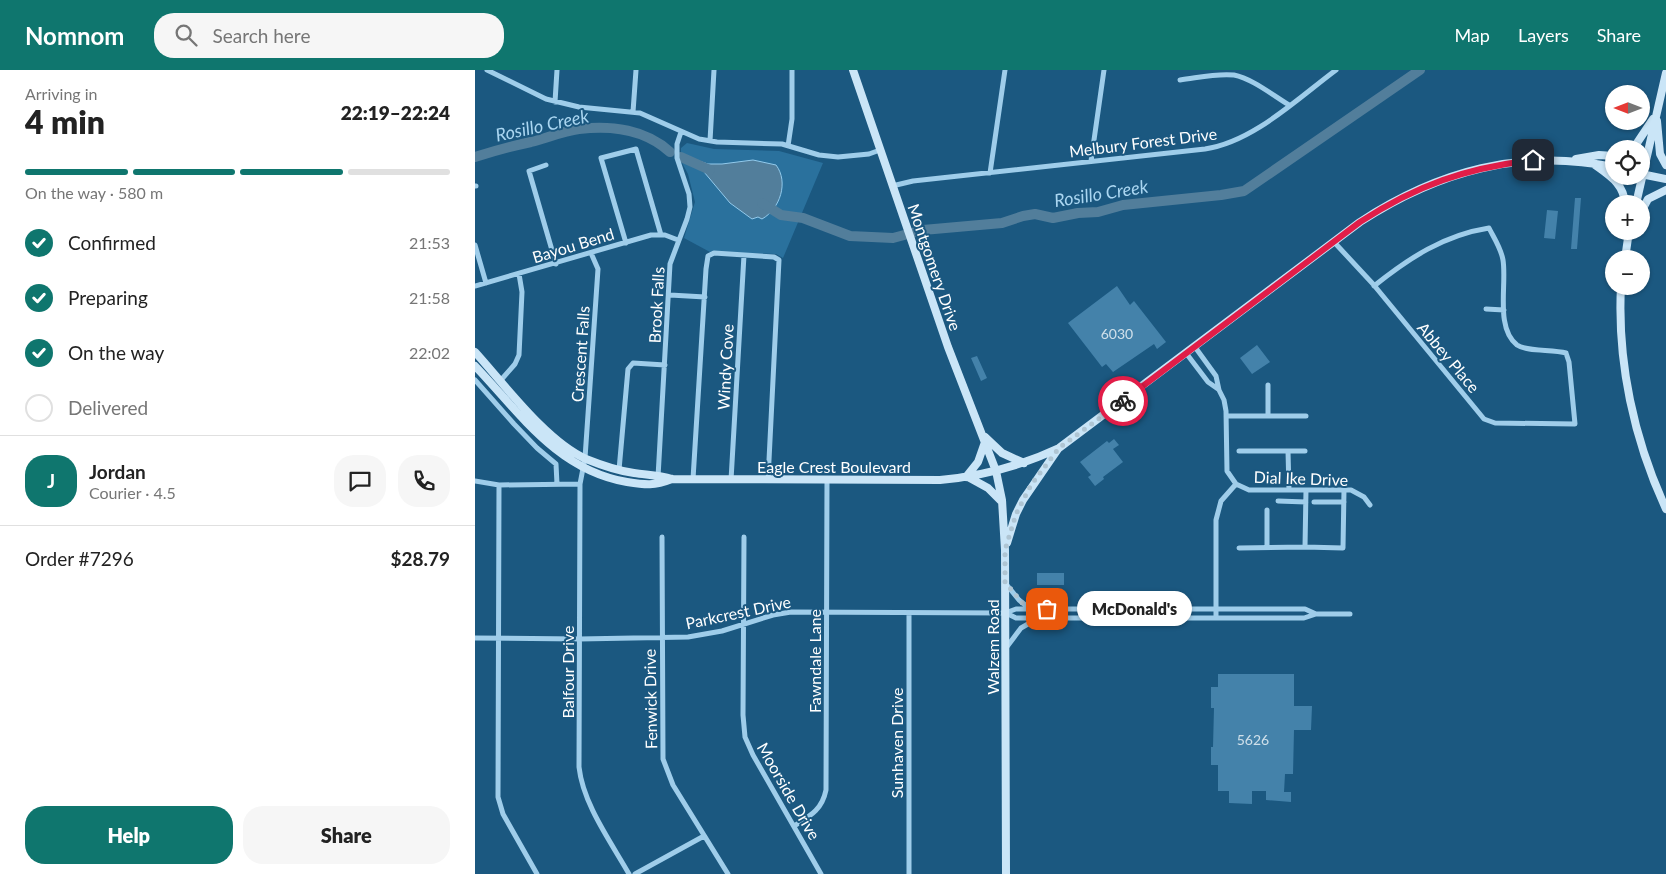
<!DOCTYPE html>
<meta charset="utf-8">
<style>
body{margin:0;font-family:Lato,sans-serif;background:#f6f6f6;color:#222;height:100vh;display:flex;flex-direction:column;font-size:19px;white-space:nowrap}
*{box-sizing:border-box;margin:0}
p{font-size:16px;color:#767676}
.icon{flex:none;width:28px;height:28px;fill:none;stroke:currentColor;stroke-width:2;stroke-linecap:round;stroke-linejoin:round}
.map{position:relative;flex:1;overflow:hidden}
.panel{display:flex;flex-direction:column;background:#fff;width:475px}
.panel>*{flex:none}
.needle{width:32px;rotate:270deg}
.controls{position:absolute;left:1130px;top:15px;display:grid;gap:10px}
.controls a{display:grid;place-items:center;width:45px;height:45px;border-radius:50%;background:#fff;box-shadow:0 1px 4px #0004;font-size:25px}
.pin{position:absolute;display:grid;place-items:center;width:42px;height:42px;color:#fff;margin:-21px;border-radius:10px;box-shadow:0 2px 8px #0006}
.courier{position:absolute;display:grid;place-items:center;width:50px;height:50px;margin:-25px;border:4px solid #e11d48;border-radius:50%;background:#fff;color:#222;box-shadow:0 1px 6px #0007}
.bubble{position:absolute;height:35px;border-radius:18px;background:#fff;box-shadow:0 1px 4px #0004;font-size:16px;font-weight:800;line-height:35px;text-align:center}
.headline em{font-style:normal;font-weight:800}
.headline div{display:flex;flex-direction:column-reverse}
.headline{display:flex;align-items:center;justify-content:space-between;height:85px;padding:0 25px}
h1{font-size:32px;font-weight:800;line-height:38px}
.bar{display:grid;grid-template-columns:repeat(4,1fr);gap:8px 5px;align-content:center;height:60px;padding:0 25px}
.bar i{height:6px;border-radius:4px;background:#e0e0e0}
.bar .selected{background:#0f766e}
.bar p{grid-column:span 4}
.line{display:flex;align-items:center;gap:12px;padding:0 25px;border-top:1px solid #e0e0e0}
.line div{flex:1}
.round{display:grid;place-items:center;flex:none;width:52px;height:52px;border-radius:20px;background:#f6f6f6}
ol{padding:0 25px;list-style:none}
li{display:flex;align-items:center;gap:15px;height:55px}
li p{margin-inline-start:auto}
li .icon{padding:5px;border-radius:50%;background:#0f766e;color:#fff;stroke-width:4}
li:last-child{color:#767676}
li i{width:28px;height:28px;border:2px solid #e0e0e0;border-radius:50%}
.primary-button{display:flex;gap:10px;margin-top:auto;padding:10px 25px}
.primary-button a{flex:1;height:58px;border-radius:20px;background:#0f766e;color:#fff;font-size:20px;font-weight:800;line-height:58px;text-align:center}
.primary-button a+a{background:#f6f6f6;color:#222}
header{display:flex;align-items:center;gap:30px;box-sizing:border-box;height:70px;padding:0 25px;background:#0f766e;color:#fff}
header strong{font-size:24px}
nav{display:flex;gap:28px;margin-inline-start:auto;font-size:18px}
.search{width:350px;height:45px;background:#f6f6f6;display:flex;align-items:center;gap:12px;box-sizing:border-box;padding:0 18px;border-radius:20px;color:#767676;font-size:19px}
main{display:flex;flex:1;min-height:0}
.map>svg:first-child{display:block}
</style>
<header>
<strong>Nomnom</strong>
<div class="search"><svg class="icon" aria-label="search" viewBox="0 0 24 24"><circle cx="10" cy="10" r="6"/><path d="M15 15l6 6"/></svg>Search here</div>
<nav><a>Map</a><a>Layers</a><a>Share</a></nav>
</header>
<main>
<section class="panel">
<div class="headline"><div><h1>4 min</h1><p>Arriving in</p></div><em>22:19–22:24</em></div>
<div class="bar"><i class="selected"></i><i class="selected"></i><i class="selected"></i><i></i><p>On the way · 580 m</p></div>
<ol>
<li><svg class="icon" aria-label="check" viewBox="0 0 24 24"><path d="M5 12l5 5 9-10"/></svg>Confirmed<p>21:53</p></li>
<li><svg class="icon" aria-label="check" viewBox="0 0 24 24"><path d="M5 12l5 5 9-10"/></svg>Preparing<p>21:58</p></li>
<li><svg class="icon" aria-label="check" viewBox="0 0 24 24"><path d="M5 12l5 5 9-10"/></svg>On the way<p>22:02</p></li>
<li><i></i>Delivered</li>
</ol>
<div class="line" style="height:90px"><b class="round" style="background:#0f766e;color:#fff">J</b><div><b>Jordan</b><p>Courier · 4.5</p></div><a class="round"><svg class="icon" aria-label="chat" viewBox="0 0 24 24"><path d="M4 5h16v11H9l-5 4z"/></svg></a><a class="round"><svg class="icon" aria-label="phone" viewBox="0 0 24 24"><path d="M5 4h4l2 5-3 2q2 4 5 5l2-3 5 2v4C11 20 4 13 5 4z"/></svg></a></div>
<div class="line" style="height:65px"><div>Order #7296</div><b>$28.79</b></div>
<div class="primary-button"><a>Help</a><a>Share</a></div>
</section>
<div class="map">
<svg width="1191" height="804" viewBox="0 0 1191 804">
<rect width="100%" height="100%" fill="#1b5880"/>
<path fill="#2a719d" d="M212,73L239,79L304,81L348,93L308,188L301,184L235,182L209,168L220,132L213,104L206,91V78Z"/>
<path fill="#527e9b" stroke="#92caec" d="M278,90L301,95C314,112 305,139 287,149L283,147L277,149L255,133L224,96L227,92L233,94H247Z"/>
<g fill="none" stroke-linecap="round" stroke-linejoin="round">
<path stroke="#527e9b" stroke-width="10" d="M0,87C19,81 37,76 56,72C72,68 88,61 104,59C137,55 171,60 195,82
M206,87L235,100
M287,133L306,145L328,148L375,166L418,168L448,160L527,153L548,146L560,144L578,148L603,143L623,142L648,135L746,125L769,121L945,0"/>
</g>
<path fill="#4482aa" d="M1100,128H1106L1102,179H1096Z
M1072,140L1083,141L1080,169L1069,168Z
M642,216L655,235L659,231L691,272L682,279L679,274L638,302L631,294L627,297L593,253Z
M782,275L795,292L777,304L765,288Z
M502,286L512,308L506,311L496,288Z
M639,369L644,375L638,379L648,392L628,407L629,409L620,416L613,407L616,405L605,392L632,371L634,373Z
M562,503H589V515H562Z
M743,604H819V636H837L836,660H819L818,704H810L809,722H816V732L791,730V721H777V734L754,733V721H743V695H736V677H738L739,638H736V617H743Z"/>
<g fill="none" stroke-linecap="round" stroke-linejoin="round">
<path stroke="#9fcdea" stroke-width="5" d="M12,0L71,29L104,37L165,43L224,69L242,72L307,74L344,85L363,87L394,84L405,80
M705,10C722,8 741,3 759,5C776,8 799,26 814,35
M80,32L82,0
M158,42L161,0
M235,71L239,0
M313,76L317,49V0
M616,91L629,0
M71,95L54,101L81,194
M515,103L530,0
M0,116H1
M417,116L438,111L730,79C778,72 822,29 861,0
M859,172L898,214L1009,349L1020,353L1100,354L1094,292L1091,283
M151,173L126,88L161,79L186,165
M0,175L11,213
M116,183L123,199L110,388L105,414L104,697C108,734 136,772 154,804
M0,216L176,165H190L203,170
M899,216C934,188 969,165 1014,158C1019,168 1026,178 1028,190C1032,214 1020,258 1042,275C1052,282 1078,279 1091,283
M195,225L230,227
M1011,239L1029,240
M720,277L741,306L744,320L749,330L751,341L752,401L761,414L774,420H876L889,427L895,435
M711,283L733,312L743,319
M0,310L39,354L62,378L81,394L82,414
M26,310L40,294L44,285L47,222L44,204
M793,315V346
M751,346H831
M764,381H813L814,420
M813,381H830
M144,400L153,299L158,293L190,295
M183,407L195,194L212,149L215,137L214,124L202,88V74L206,62
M218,409L231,199L233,186L239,183L299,187L304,190L293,410
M256,410L269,185
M0,411L24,415L105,414
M24,415L23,727L28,744L62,804
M803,431L831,432
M839,432H869
M187,467L188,689L198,715L253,804
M269,467L268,645L270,667L278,685L346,804
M792,477V440
M830,477L868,478L869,420
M764,478L830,477L831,420
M531,514L544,530L554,538
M531,543L541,548H829L841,544H875
M741,548V450L746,431L761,414
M0,568L104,569L213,567L247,561L298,545L316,542L530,543L541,539H830L841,544
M531,578L546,558L560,550
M319,756C335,746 347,740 351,720L352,410
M160,804L229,766
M434,804V543"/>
<path stroke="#cae5f7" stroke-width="8" d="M378,0L473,277L521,401L527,430L530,480L531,804
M1182,51L1185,84L1191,95
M1158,79L1178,49
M1101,89L1124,85L1139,86
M1120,95C1135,106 1149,114 1150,134
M1166,104L1191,109
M1161,134L1191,3
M1166,142L1173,129L1191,120
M1150,189L1154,161
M1146,216C1142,292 1159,370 1191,439
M0,282C30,315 71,371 111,389C126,395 143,401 159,403C173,405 184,405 197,409L465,410C507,406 546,396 584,378L885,152C963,101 1046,78 1139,97
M0,296C45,343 82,400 152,412C171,415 179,416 197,409
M510,367L527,383L549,393
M491,407L503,392L510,372
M493,407L513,418L527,432
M532,473L541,444L548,430L583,379"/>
</g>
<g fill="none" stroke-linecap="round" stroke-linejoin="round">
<path stroke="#afc5d3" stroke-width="5" stroke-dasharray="0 9" d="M572,539H557L549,535L530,512V480L541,444L556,415L584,378L648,331"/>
<path stroke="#e11d48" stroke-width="6" d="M648,331L885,152C942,115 991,98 1058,90"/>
</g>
<g text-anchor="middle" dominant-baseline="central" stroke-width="4" stroke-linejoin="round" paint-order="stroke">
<g font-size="14" fill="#d0e0ea">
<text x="642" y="263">6030</text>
<text x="778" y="669">5626</text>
</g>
<g font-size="16" fill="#fff" stroke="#1b5880">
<text transform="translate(668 72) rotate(-7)">Melbury Forest Drive</text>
<text transform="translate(98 175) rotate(-17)">Bayou Bend</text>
<text transform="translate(460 197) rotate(71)">Montgomery Drive</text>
<text transform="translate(181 235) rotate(-87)">Brook Falls</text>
<text transform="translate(105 284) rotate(-86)">Crescent Falls</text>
<text transform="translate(974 287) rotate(50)">Abbey Place</text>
<text transform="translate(250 297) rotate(-87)">Windy Cove</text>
<text x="359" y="396">Eagle Crest Boulevard</text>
<text transform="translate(826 408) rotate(2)">Dial Ike Drive</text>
<text transform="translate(263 542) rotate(-12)">Parkcrest Drive</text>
<text transform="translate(517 577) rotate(-90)">Walzem Road</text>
<text transform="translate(339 591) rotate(-90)">Fawndale Lane</text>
<text transform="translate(92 602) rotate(-90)">Balfour Drive</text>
<text transform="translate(175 629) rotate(-91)">Fenwick Drive</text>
<text transform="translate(421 673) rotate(-90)">Sunhaven Drive</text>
<text transform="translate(314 721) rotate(60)">Moorside Drive</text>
</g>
<g font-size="18" font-style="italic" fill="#aad6f1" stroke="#1b5880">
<text transform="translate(67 55) rotate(-12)">Rosillo Creek</text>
<text transform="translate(626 123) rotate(-9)">Rosillo Creek</text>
</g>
</g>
</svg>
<div class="controls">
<a><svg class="needle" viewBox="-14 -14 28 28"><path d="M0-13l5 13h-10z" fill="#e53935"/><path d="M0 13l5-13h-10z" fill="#767676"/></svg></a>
<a><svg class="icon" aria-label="locate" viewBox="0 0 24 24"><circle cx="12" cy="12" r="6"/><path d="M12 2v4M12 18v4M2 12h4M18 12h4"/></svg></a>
<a>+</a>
<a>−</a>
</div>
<div class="pin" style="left:572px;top:539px;background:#ea580c"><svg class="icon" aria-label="bag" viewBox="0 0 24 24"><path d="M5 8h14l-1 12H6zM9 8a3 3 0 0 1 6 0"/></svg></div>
<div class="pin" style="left:1058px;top:90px;background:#1f2937"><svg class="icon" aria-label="home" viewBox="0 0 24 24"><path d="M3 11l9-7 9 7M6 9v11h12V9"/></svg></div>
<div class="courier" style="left:648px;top:331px"><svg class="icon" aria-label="bike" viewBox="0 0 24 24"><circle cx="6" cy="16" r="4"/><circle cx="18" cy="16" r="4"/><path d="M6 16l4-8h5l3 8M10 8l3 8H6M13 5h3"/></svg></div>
<div class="bubble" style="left:602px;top:521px;width:115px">McDonald's</div>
</div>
</main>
